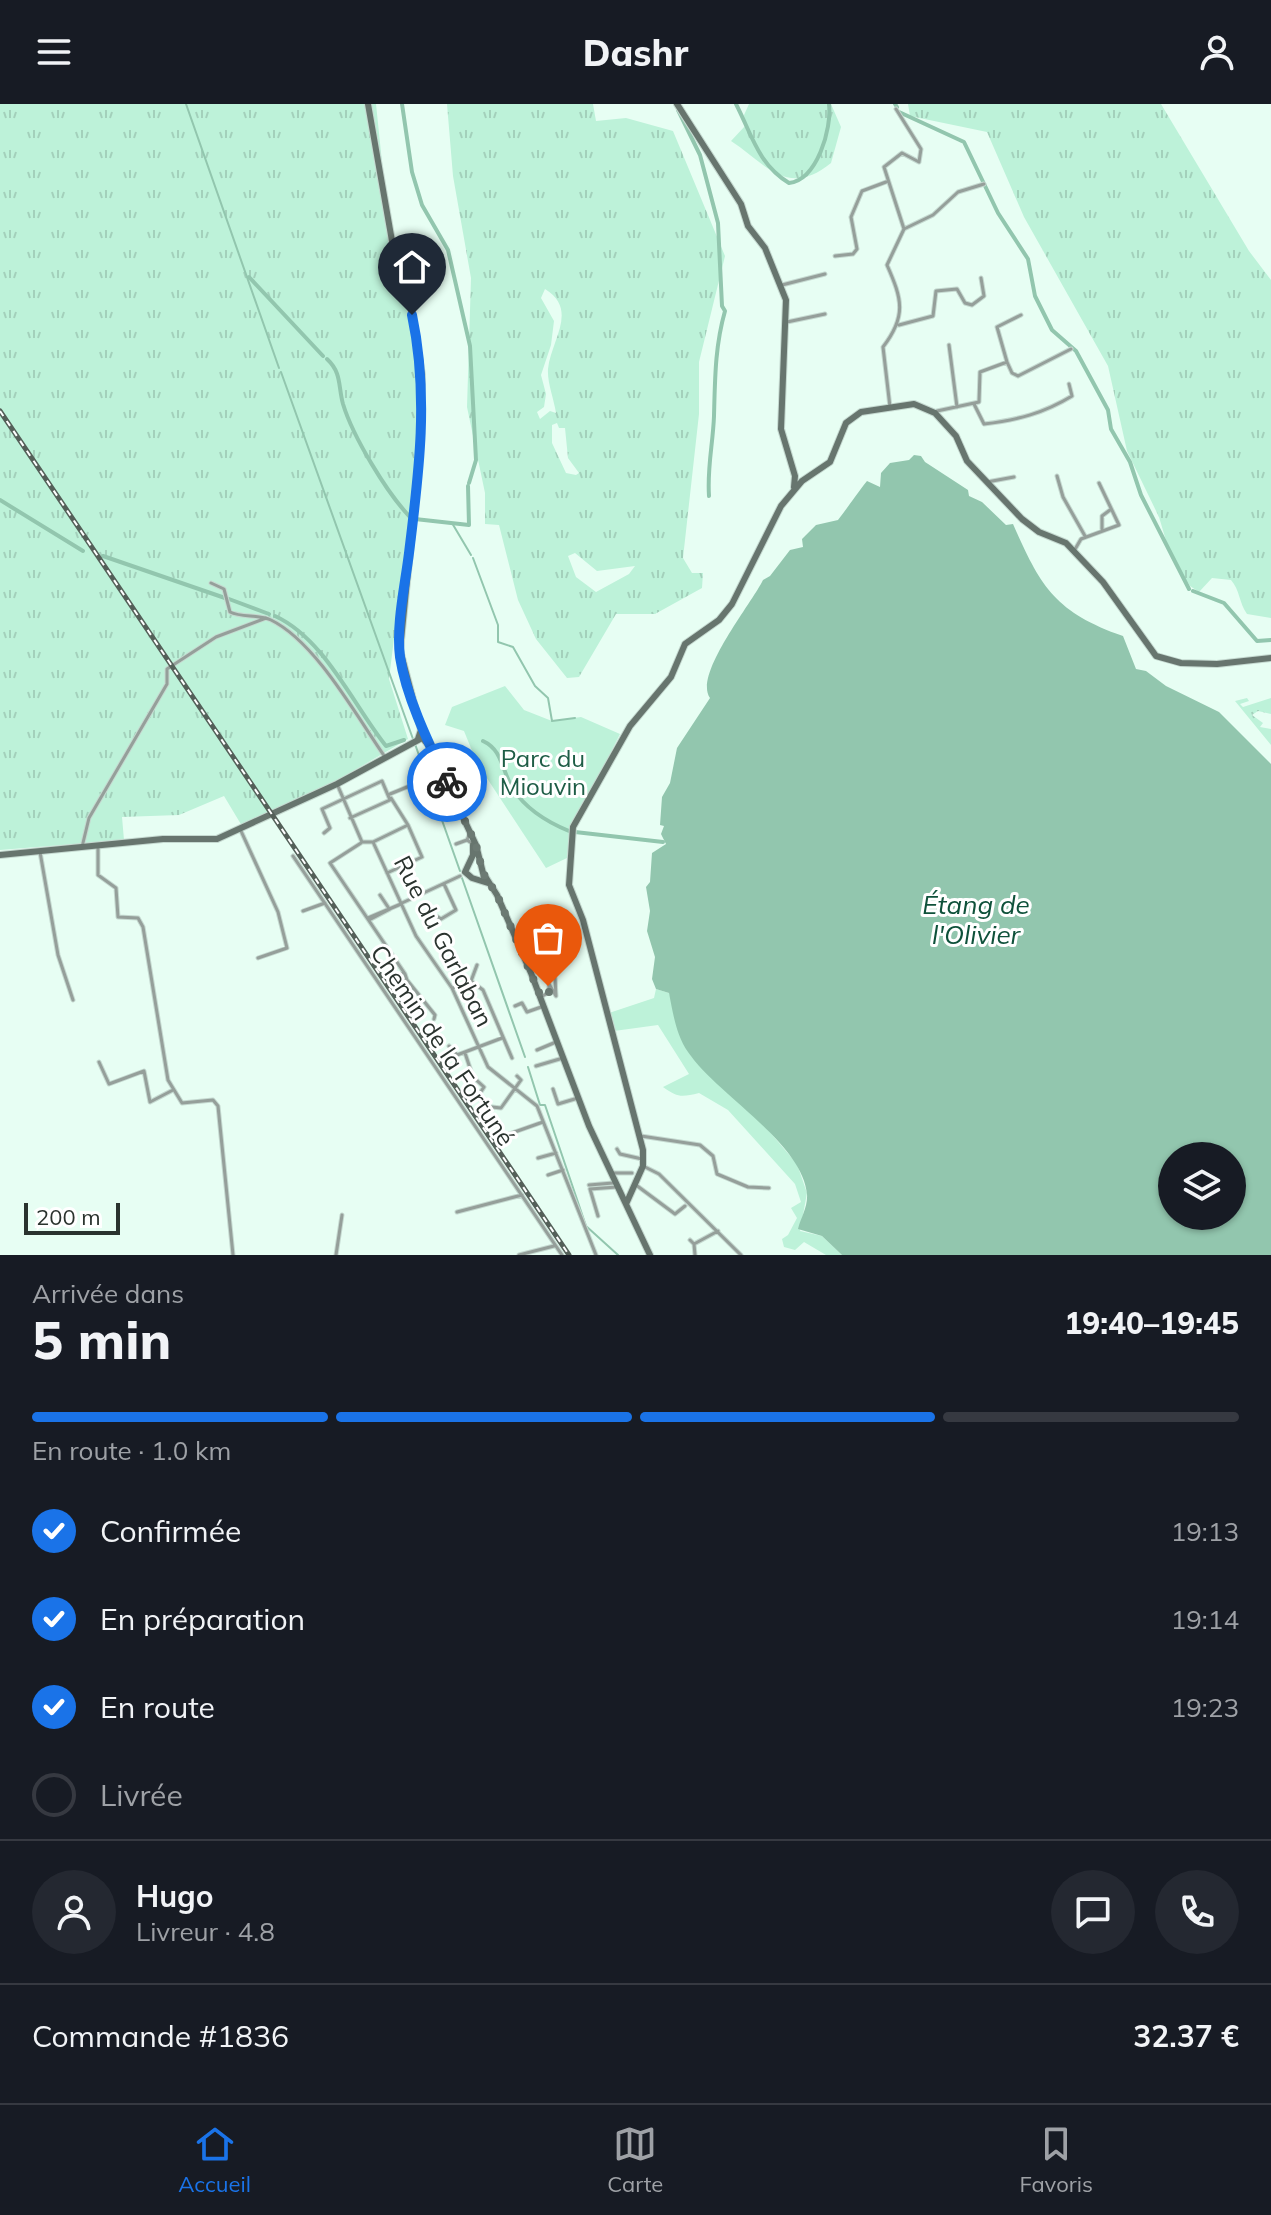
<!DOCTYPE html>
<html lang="fr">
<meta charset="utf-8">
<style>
body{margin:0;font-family:Mulish,sans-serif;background:#242831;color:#f1f3f6;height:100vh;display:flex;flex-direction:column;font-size:30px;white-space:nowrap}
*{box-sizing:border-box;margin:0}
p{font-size:26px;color:#9ea1a6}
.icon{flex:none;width:44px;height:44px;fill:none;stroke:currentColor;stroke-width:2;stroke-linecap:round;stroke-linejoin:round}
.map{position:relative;height:1151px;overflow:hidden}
.drawer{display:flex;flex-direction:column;background:#171b24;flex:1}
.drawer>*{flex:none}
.tools{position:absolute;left:1158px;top:1038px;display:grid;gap:16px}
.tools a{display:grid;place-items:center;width:88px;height:88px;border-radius:50%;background:#171b24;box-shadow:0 2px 6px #0004;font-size:40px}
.scale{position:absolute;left:24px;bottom:20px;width:96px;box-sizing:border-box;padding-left:8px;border:4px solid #2a332e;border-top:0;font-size:22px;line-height:28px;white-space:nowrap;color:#2a332e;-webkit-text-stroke:6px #fff;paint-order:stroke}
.pin{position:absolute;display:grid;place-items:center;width:68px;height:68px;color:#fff;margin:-82px -34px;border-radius:50% 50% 50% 0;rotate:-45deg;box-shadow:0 0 8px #0007}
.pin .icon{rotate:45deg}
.courier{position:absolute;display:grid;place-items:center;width:80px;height:80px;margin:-40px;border:6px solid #1a73e8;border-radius:50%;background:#fff;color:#222;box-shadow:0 2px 10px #0007}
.overview em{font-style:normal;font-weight:800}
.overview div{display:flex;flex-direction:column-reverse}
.overview{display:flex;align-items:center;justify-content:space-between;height:136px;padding:0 32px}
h1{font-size:52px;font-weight:800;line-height:60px}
.bar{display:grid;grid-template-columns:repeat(4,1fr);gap:12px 8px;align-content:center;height:96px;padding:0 32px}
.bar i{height:10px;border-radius:6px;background:#363941}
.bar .selected{background:#1a73e8}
.bar p{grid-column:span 4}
.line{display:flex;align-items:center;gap:20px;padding:0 32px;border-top:2px solid #363941}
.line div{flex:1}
.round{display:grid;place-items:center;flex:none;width:84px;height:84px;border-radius:42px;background:#242831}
ol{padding:0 32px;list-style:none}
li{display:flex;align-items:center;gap:24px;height:88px}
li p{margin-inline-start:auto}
li .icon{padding:8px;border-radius:50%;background:#1a73e8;color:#fff;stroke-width:4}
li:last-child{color:#9ea1a6}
li i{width:44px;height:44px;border:4px solid #363941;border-radius:50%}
header{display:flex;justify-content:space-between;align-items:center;height:104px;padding:0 32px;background:#171b24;font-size:36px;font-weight:800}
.menu{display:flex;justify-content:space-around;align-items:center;height:112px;border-top:2px solid #363941;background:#171b24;font-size:22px;color:#9ea1a6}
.menu a{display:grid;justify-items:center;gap:4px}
.menu .selected{color:#1a73e8}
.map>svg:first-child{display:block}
</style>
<header><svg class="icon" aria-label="menu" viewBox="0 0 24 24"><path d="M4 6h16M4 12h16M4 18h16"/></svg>Dashr<svg class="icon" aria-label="person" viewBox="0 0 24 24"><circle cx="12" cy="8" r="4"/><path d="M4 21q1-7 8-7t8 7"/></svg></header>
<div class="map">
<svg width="1271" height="1151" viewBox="0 0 1271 1151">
<defs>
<pattern id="grass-tufts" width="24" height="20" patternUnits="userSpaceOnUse" patternTransform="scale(2)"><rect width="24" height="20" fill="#bdf2d9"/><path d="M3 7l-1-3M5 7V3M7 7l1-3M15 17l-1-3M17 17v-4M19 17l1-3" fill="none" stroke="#a3d0bb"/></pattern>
</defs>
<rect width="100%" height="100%" fill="#e7fef3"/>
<path fill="url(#grass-tufts)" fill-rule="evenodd" d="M0,0H376L385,87L424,292L389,575L408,635L324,684L242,722L224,692L179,711L122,713L124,736L0,746Z
M447,0H593L596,17L626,14L673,27L725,152L699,258V310L683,454L692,469H703L702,484L655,510H616L579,573L567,574L536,535L518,496L499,421L485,420V389L467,303L471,174L453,72ZM545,185C579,206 551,236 548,265C547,278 554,295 556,309L550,307L540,315L537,308L544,303L546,290L541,271L551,241L554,217L541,194ZM557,319L559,324H565L568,354L579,369L576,371L566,369L552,339V321ZM575,449L597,467L635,462L629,470L596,488L576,473L568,452Z
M749,0H831L841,23L831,59C787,95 765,59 731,37L745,22L744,11Z
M908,0H1161L1249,147L1271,176V514L1247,510C1239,499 1240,486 1231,476L1212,474L1199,488L1190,482L1170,450L1159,413L1127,347L1108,262L1024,113L987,28L910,12Z
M1247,594L1249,597L1240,600L1243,603L1271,594V610L1258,607L1252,611L1263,619L1260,623L1271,625V641L1235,597Z"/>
<path fill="#bdf2d9" d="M505,582L524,606L552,617L581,613L620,630L571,728L567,754L546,764L477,659L464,627L445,621L452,603Z
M656,885L669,889L691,952L752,1007L797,1060L807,1089L800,1127L822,1132L842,1151H826L804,1138L795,1146L784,1143L782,1135L788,1131L797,1114L791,1104L801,1098L795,1080L728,1006L699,989C682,993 678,994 663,983L689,970L658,921L614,927L609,909L654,894Z"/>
<path fill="#92c6ae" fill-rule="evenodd" d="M914,351L921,352L925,358L968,386L969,392L982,398L1006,421L1013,420C1040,481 1054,508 1123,532L1136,565L1146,567L1166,582L1219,608L1271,660V1151H842L822,1132L798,1125C801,1113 808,1103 807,1090C802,1038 716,990 688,948C676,931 673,909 669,889L656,885L652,875L655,853L647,827L650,807L646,783L650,778L652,749L666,740L661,730L664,722L660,721L662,693L670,679L677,644L710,594C693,571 752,499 763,476L770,472L790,446L803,443L802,435L816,421L838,416C849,402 855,392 867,377L880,383L881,369L890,359L909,356ZM1172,1052H1232V1112H1172Z"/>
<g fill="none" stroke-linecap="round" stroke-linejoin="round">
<path stroke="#92c6ae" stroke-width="2" d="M186,0L279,264
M281,268L413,635
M452,419L471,451
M473,454L498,521V538L513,543L535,582L548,594L552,617L575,614
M415,640L460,767
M462,774L525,953
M528,963L540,1001H545L586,1122L618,1151"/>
<path stroke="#92c6ae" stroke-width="4" d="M402,0L412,68L422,101L448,146L470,242L476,356L469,379
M736,0C752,31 758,60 789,79C817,76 832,25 829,0
M895,0L897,3
M678,6L700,51L718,119L722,202L725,207C715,242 715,275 714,312C713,340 707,363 709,392
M899,8L964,38L998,109L1028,155L1035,192L1052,226L1076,247L1108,306L1111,325L1130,358L1141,391L1189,485
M249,173L323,252
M327,255C342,269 338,282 343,300C353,333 387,389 410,413
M0,396L83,447
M415,415L469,421L468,382
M103,452L225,494
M1193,487L1224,499L1257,537L1271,536
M229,495L269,510
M275,512C325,535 353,601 386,642L404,636
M483,637C503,646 502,668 513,685C526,705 547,718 569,727
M575,728L663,738"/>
<g stroke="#c5d9d0" stroke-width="5">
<path id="street" d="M904,125L933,111L958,88L984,80
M835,152L853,150L857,145L851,113L862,87L886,78
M782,181L825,170
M787,218L825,210
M899,221L933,212L936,187L957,185L965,199L972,201L984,192L981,174
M949,241L957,303
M1007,258L997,223L1021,211
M974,300L984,320C1018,316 1044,309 1072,292L1069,280
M890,303L883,243C907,212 902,195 887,161L904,125L884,63L902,49L919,58L921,45L896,5
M937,307L979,298L980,268L1007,258L1012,269L1018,272L1071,245
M1057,372L1063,393L1085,432
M987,378L1014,373
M1102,425V412L1110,406
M1074,447L1081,435L1119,421L1099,379
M211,479L224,485L230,508C242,514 258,510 271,516C316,538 357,613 385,653
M337,680L362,738H373L416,832L452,884L488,963L537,1002L596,1151
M390,690L412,681L425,706
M391,694L408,721
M456,699L452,701L455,708L459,706
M241,727L278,808L287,844L258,854
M324,729L330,724L322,705L382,677L390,696L350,714
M470,729L467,736L473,740
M373,738L408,721L422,753L387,769
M361,739L330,759L405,870L407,876L402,877L399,871L403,869
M456,740L467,736
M98,742V771L116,784L118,813L138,814L143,823L168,976L182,999L213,996L218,1002L233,1151
M82,743L89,714L167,580V565L216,533L266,514
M40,748L58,851L73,896
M293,752L562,1151
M380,791L388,803
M402,799L460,772
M303,807L325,799
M438,813L441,815L456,806L444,780
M368,814L401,800
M369,816L390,805
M407,876L435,911L434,915
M471,877L483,886L512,954
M453,884L471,877L477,861
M541,893L549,888V880L556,892L555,874
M515,902L522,899L527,908L544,902
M449,942L457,951L502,934
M537,946L556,938
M465,949L473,973L484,983L480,989
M99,958L109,980L144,967L150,998L173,986
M536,962L563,954
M553,985L558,1000L578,994
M492,1003L501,1004L521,976L517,972
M509,1030L543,1018
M641,1032L700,1041L713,1052L717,1070L748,1083L769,1084
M617,1045L620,1050L642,1055
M538,1054L556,1049
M643,1062L659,1070L741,1151
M611,1069H632
M548,1071L563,1066
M589,1081L613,1079
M636,1081L675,1110L685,1102
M457,1108L522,1091
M598,1112L590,1085L617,1083
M690,1136L694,1140L718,1127
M694,1140L695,1151
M336,1151L342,1111
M519,1151L554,1142"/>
</g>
<g stroke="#c5d9d0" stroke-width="8">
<path id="secondary" d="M368,0L392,137L410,200L422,271L420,349L400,546L421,626L418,635
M677,0L741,100L748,122L765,144L786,196L781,325L795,372L794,383
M420,631L430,643L476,741L483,769L497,791L531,869L589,1022L650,1151
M473,741V751L465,768L472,774L488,779
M0,751L163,735H217L337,680L420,635
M626,1100L643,1062V1046L583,816L569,781L573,723L630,622L671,573L685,540L719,516L732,500L781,402L802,377L830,358L846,319L861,308L914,300L935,309L956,332L967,357L1022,415L1039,428L1066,439L1103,478L1156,552L1181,559L1217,560L1271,554"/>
</g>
<use href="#street" stroke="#959f9a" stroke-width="3"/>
<use href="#secondary" stroke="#67756e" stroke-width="6"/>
<g stroke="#546059" stroke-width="5">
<path id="rail" d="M0,307L569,1151"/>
</g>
<use href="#rail" stroke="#fff" stroke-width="2" stroke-dasharray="6" stroke-linecap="butt"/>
</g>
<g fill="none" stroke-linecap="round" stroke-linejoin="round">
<path stroke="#6c7a73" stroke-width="8" stroke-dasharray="0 14.4" d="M447,678L476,741L483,769L497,791L541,893L549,888L548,882"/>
<path stroke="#1a73e8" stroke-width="10" d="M412,211C429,291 419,369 409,449C405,482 396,520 400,553C406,593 430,642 447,678"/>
</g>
<g text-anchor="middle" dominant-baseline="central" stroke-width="6" stroke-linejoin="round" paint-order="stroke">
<g font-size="24" fill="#1e5d46" stroke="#fff">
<text x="543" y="654">Parc du<tspan x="543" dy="28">Miouvin</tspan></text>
</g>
<g font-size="24" fill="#2a332e" stroke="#fff">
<text transform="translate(444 837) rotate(63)">Rue du Garlaban</text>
<text transform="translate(443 941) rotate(56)">Chemin de la Fortuné</text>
</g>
<g font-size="26" font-style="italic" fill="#0e513a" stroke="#fff">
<text x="976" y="800">Étang de<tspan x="976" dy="30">l'Olivier</tspan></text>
</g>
</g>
</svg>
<div class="tools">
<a><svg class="icon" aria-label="layers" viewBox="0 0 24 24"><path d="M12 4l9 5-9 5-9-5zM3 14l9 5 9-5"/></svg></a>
</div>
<div class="scale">200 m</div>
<div class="pin" style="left:548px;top:882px;background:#ea580c"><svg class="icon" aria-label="bag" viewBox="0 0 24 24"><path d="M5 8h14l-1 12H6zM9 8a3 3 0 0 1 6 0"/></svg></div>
<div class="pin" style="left:412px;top:211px;background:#1f2937"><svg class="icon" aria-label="home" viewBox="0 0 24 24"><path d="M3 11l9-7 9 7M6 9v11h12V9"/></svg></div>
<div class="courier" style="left:447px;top:678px"><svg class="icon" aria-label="bike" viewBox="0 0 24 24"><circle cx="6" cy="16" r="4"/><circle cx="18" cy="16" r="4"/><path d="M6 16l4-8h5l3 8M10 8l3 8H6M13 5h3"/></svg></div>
</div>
<section class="drawer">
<div class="overview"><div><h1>5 min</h1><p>Arrivée dans</p></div><em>19:40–19:45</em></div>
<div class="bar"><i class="selected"></i><i class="selected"></i><i class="selected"></i><i></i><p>En route · 1.0 km</p></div>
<ol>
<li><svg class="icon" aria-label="check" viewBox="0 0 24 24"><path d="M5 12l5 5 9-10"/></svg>Confirmée<p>19:13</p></li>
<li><svg class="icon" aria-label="check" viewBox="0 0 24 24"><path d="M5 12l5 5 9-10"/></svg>En préparation<p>19:14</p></li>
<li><svg class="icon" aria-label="check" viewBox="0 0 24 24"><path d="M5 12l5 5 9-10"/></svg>En route<p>19:23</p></li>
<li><i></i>Livrée</li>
</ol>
<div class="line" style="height:144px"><a class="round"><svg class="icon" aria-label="person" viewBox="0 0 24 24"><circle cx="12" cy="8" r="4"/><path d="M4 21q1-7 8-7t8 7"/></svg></a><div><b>Hugo</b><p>Livreur · 4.8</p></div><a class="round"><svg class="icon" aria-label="chat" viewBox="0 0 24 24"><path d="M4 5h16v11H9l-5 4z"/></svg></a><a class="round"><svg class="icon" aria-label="phone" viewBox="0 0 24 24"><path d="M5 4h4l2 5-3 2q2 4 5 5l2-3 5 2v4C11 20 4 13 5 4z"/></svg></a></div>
<div class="line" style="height:104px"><div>Commande #1836</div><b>32.37 €</b></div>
</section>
<nav class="menu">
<a class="selected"><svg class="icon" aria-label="home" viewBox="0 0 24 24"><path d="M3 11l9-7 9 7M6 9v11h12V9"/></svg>Accueil</a>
<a><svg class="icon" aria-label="map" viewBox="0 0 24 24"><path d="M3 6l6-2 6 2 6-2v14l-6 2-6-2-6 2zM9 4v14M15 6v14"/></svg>Carte</a>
<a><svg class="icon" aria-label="saved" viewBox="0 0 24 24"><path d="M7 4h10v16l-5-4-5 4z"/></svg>Favoris</a>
</nav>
